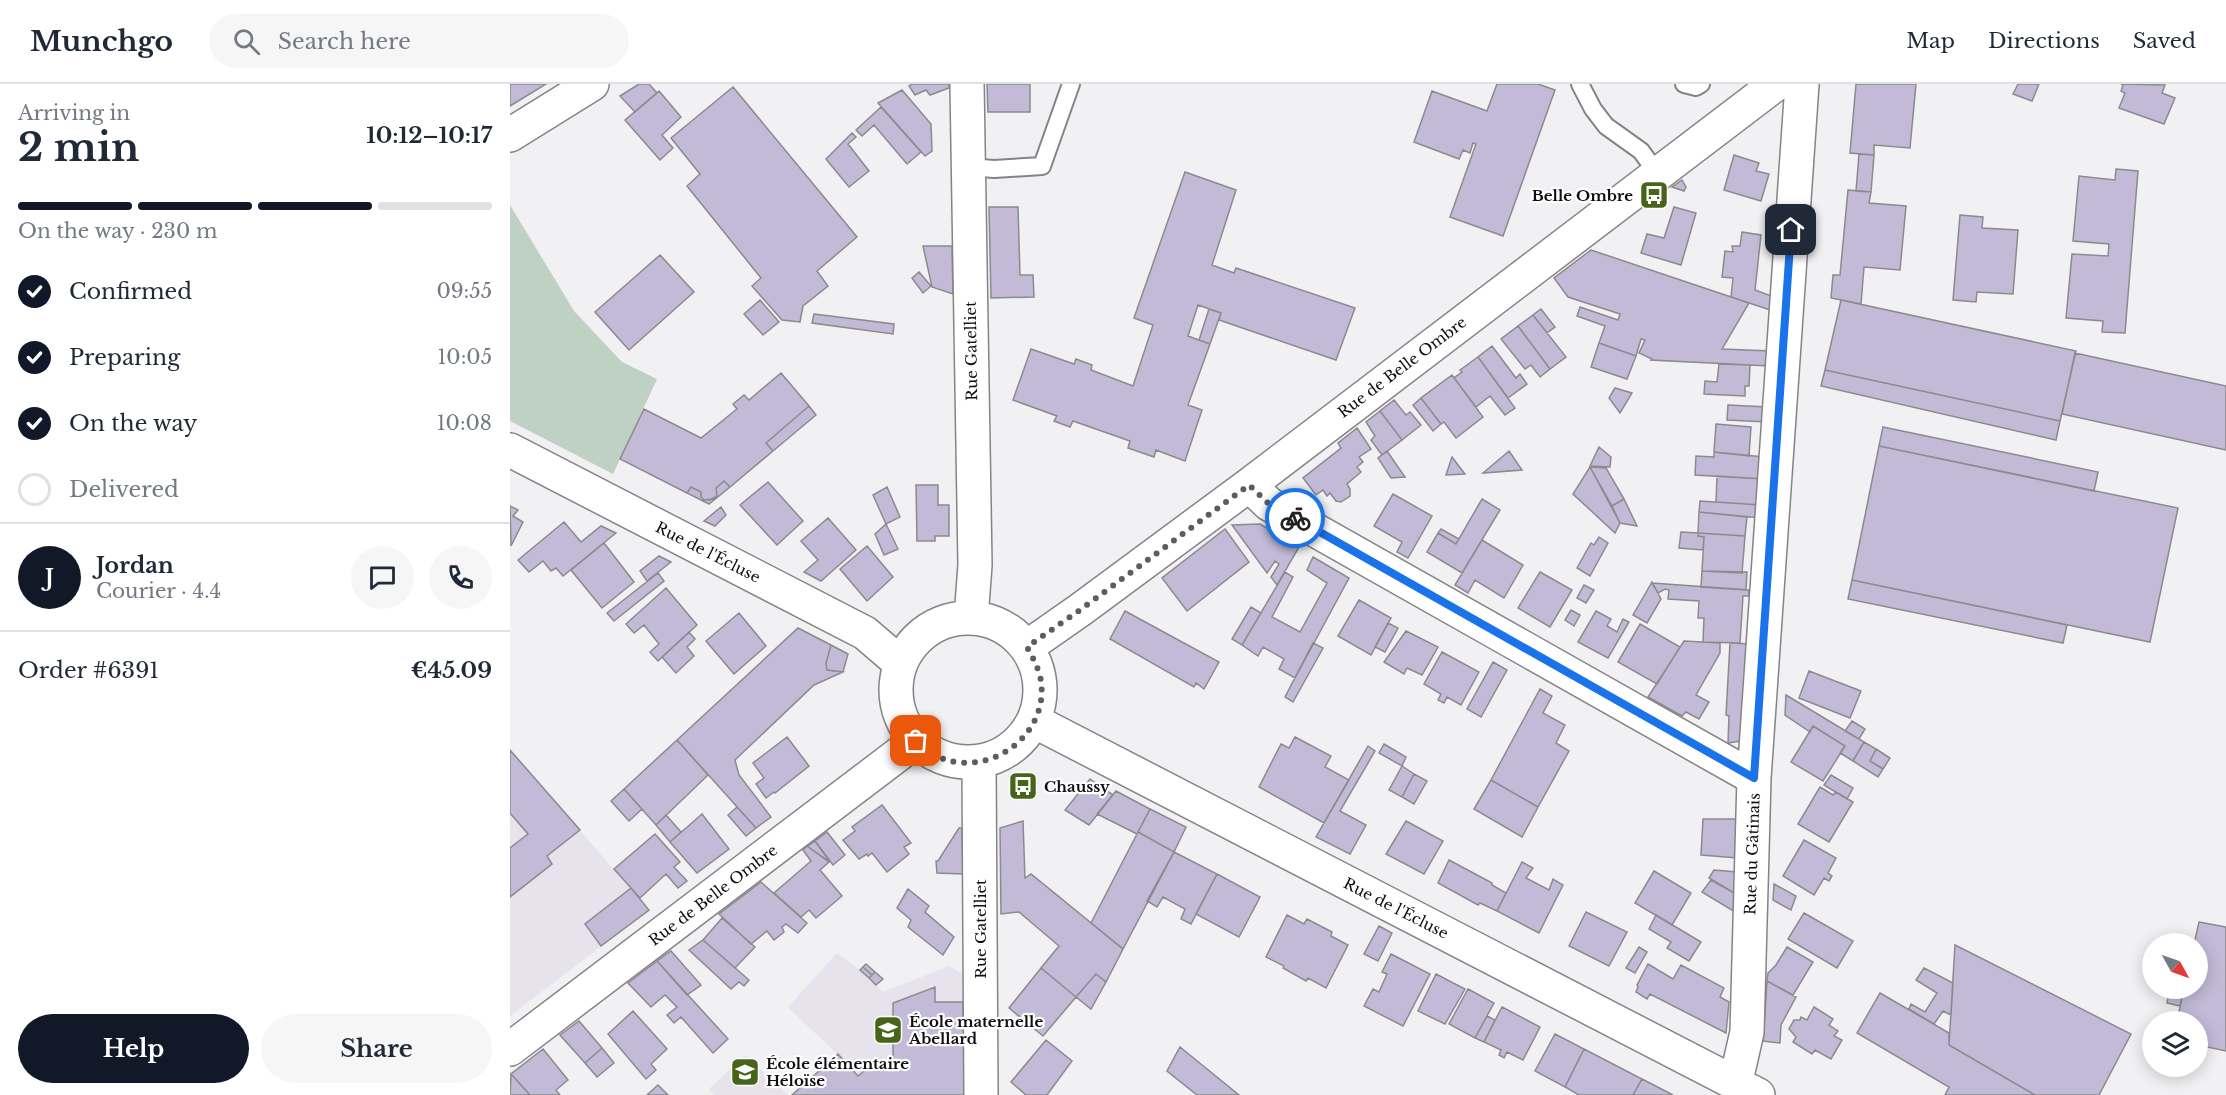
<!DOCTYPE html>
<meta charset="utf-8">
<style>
body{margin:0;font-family:"Libre Baskerville",serif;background:#f6f6f7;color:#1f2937;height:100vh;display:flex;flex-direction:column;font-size:22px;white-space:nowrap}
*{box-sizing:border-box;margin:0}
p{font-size:20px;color:#747a83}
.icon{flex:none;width:33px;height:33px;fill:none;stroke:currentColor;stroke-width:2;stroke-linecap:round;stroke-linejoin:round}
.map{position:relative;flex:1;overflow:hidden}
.panel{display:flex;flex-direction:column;background:#fff;width:510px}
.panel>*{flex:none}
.needle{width:39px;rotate:130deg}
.tools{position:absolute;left:1632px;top:849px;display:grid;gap:12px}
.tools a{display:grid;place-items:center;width:66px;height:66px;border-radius:50%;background:#fff;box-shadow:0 3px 15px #0003;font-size:30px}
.pin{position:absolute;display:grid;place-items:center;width:51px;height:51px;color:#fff;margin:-26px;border-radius:12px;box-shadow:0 3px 9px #0006}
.courier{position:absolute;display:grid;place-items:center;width:60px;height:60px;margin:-30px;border:4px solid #1a73e8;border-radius:50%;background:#fff;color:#222;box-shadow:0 2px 8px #0007}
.headline em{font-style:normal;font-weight:700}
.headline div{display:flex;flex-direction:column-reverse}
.headline{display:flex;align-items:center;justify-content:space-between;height:102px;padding:0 18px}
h1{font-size:39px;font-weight:700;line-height:45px}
.bar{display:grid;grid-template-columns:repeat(4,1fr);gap:9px 6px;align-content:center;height:72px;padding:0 18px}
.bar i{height:8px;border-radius:4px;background:#e0e1e3}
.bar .current{background:#111827}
.bar p{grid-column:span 4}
.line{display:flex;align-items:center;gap:15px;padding:0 18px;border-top:2px solid #e0e1e3}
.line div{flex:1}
.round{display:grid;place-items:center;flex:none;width:63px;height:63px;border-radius:32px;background:#f6f6f7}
ol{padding:0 18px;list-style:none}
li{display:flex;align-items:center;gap:18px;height:66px}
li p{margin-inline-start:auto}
li .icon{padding:6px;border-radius:50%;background:#111827;color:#fff;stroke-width:4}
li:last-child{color:#747a83}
li i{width:33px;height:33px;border:3px solid #e0e1e3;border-radius:50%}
.cta{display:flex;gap:12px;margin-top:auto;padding:12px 18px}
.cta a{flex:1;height:69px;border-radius:36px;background:#111827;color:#fff;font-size:24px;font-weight:700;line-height:69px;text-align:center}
.cta a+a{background:#f6f6f7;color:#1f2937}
header{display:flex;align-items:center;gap:36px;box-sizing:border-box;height:84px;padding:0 30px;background:#fff;border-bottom:2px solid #e0e1e3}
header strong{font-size:28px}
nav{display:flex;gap:33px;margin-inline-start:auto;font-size:21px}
.search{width:420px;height:54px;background:#f6f6f7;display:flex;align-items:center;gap:15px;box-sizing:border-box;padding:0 21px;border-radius:33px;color:#747a83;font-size:22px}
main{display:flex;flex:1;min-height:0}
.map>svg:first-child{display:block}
</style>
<header>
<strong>Munchgo</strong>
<div class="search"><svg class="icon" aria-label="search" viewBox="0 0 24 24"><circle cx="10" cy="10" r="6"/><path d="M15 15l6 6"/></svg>Search here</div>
<nav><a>Map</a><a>Directions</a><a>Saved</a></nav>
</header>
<main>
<section class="panel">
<div class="headline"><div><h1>2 min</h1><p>Arriving in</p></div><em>10:12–10:17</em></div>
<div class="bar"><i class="current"></i><i class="current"></i><i class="current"></i><i></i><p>On the way · 230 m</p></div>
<ol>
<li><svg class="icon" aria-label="check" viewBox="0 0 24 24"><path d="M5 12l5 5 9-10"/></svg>Confirmed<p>09:55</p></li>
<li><svg class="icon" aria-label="check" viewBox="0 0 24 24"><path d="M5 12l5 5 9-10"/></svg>Preparing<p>10:05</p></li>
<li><svg class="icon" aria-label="check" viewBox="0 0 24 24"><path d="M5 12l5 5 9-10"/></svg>On the way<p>10:08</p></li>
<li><i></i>Delivered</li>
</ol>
<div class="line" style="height:108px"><b class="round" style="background:#111827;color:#fff">J</b><div><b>Jordan</b><p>Courier · 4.4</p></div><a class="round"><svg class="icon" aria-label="chat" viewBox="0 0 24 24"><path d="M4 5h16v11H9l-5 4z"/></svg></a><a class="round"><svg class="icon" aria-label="phone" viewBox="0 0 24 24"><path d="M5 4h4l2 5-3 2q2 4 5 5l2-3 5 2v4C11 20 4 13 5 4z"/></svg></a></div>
<div class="line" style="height:78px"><div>Order #6391</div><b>€45.09</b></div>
<div class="cta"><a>Help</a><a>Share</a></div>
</section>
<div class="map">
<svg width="1716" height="1011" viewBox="0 0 1716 1011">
<rect width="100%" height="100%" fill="#f1f0f3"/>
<path fill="#e6e3ec" d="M0,666L139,826L0,932Z
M327,869L350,886L373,908L439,882L455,891V1011H282L327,970L278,923Z
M235,971L278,1011H204L199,1005Z"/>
<path fill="#bfd1c3" d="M0,121L64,227L112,278L147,295L103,390L0,337Z"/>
<path fill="#c2bad7" stroke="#8b8a8d" stroke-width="1.5" d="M0,0H36L0,22Z
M129,0H139L147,9L125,28L110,12Z
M402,0H439V4L420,11L416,6L405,11L399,2Z
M477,0H520V28H478Z
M987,0H1028L1045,6L993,152L940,133L966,60L963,59L960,69L953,66L949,75L904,58L922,7L977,27Z
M1346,0H1406L1400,64L1364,61V71L1340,69Z
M1508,0H1529L1522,17L1503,10Z
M1611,0L1655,1L1652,9L1665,14L1654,40L1609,24L1615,9L1611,7L1613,1Z
M223,3L347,153L307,187L318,202L293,222L290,238L272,236L242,202L251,194L177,102L190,90L161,54Z
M392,6L421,40L422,67L415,72L368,19Z
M149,7L171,33L152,51L163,64L150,76L115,36Z
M371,23L411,68L397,80L364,41L352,52L346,46Z
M342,49L346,53L338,60L359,87L339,103L316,75Z
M1349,70L1364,71L1361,108L1346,107Z
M1224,71L1249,79L1246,87L1259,90L1251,117L1214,106Z
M1606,85L1628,87L1615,249L1592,248L1593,237L1556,234L1562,170L1598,172L1599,160L1563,157L1569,92L1605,96Z
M675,88L726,106L702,181L724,189L726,184L845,224L826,276L709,236L711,229L688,221L678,252L700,260L678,321L692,326L675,377L646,366L644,373L618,364L620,357L563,337L560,343L544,337L547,332L503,316L521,265L564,280L566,275L582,281L581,286L623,302L643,241L624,234Z
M1172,96L1176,103L1174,107L1162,103Z
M1338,106L1361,108L1359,119L1396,122L1390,186L1354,183L1351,220L1321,214L1323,191H1330Z
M479,123H508L510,191H523L524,213L481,214Z
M1164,123L1186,129L1171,181L1131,169L1137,150L1154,154Z
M1450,131L1473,133L1472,144L1508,146L1503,210L1467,208L1466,218L1443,216Z
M1232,148L1251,151L1245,206L1264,213L1263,227L1221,213L1223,194L1212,193L1215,167L1223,168L1222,162H1230Z
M413,162H442L443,210L422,203Z
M1081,166L1239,219L1212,265L1261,267L1260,282L1141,276L1142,275L1129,269L1135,256L1131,255L1126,272L1089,259L1095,242L1067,232L1070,223L1108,236L1110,230L1058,213L1044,194Z
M150,171L184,208L119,266L85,228Z
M409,188L421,202L413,209L402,194Z
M250,216L269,238L253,251L234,230Z
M1331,216L1566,267L1550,337L1315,286Z
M699,225L711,229L700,260L689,256Z
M1031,225L1045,243L1037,249L1023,231Z
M304,230L384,240L383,250L302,239Z
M1023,231L1056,273L1040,285L1008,242Z
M1008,242L1040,285L1030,293L1021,281L1015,285L991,255Z
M1089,259L1126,272L1117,295L1081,283Z
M982,262L1006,294L1010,290L1017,300L998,314L968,273Z
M1565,269L1716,302V366L1552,330Z
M968,273L1005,324L995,331L980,312L966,323L944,294L952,288L950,286Z
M1209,280L1240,281L1239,302H1235V312L1194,310L1195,297L1207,298Z
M1315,286L1550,337L1546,356L1311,302Z
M271,289L299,322L256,359L263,367L220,403L214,397L206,404L207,412L203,415L194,416L191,413V408L181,403L177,409L110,375L134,325L191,354L227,325L223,320L234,311L239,316Z
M942,291L973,333L946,354L934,338L931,340L911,314Z
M1105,304L1122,309L1110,329L1099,314Z
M911,314L931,340L923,347L903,321Z
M884,316L896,331L900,328L911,341L892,356L870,327Z
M1218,321L1257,323V338L1217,336Z
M299,322L306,331L263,367L256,359Z
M870,327L892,356L872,371L861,356L865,352L856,338Z
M1206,340L1241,343L1239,372L1204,368Z
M1373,343L1588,388L1584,407L1369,362Z
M847,344L861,365L849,373L853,378L847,383L851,388L837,400L840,405V412L831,418L826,417L820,409L817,412L813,406L806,411L793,394L831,364L828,359Z
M1369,362L1668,424L1640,558L1342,496Z
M1089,363L1101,373L1100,383L1080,382Z
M877,367L895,393L881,394L868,374Z
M999,367L1012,386L973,389Z
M1204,368L1254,373L1253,395L1185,391L1186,372L1204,373Z
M942,373L955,390L936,391Z
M1080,383L1096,384L1114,415L1102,422Z
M1080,383L1110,439L1105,449L1063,410Z
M1207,392L1253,395L1251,421L1206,418Z
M214,397L220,403L199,420L177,409L181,403L191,408V413L194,416H200L207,412L206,404Z
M258,398L293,437L267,461L230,421Z
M406,401H428V421H439V452H425V457H407Z
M377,403L390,433L376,440L363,411Z
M883,410L922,432L898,474L887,468L892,458L864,442Z
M972,415L990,426L952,489L917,468L928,449L946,460Z
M1114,415L1127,442L1110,439L1102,422Z
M1190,417L1251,421V434L1189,428Z
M0,422L8,426L3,432L13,438L1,462Z
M211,423L216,431L205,442L194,437Z
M1189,428L1237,433L1235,452L1188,449Z
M318,434L346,466L311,497L294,488L308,476L291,457Z
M54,438L71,458L91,442L106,449L53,492L46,484L41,487L33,477L19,488L8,476Z
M376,440L388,465L374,471L365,450Z
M750,440L789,463L767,501L761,493L769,480L765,477L757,489L722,441Z
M715,445L739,478L677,527L652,494Z
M931,445L949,455L946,460L928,449Z
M1171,448L1188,449V452L1194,453L1193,466L1169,464Z
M1188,449L1235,452L1232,489L1192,487L1194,453L1188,452Z
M1089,453L1098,459L1080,492L1067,484L1081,459L1084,461Z
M972,456L1013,481L994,514L965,496L958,509L945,501Z
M94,459L124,498L92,524L61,486Z
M357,462L383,493L357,517L330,485Z
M149,472L161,478L137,497L130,487Z
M803,473L839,494L785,594L769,585L774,575L753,563L748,572L732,561L775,488L783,493L762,533L790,548L817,499L797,486Z
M1192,487L1237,488L1236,506L1191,503Z
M1030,488L1062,506L1040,543L1008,524Z
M148,489L154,497L104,537L97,529Z
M1342,496L1557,541L1553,559L1338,515Z
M1142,498L1151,515L1137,539L1123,531Z
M1142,499L1239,506V512H1233L1230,559L1193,558L1194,534H1188L1189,517L1158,515L1159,506L1155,505L1148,509Z
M1074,501L1084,506L1076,519L1067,514Z
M156,504L187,541L148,577L140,568L149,560L134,541L124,549L116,540Z
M849,516L881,534L861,571L828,552Z
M741,523L751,529L732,561L722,555Z
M1061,526L1070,531L1064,542L1055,536Z
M615,527L709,578L694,605L686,599L684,603L600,555Z
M1086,527L1101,535L1097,542L1107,548L1113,535L1119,538L1098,574L1068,558Z
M229,529L256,562L224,590L196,557Z
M878,539L888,544L875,568L865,563Z
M1130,540L1170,563L1147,600L1108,578Z
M288,544L321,561L316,579L317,586L333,588L304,601L225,676L229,691L261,733L246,744L167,656Z
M896,547L928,563L912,591L897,584L894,590L874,578Z
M179,548L185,555L177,563L184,572L166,589L152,573Z
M1174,557L1210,559V569L1186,611L1199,618L1189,635L1176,628L1172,632L1138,613Z
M803,559L813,564L783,618L775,613Z
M1220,559L1242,560L1236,656L1218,659L1219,632L1216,631Z
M321,561L338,570L333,588L317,586L316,579Z
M932,568L969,588L951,621L937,613L934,619L928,616L931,610L914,600Z
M983,578L997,586L971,633L957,625Z
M1299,587L1351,607L1340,634L1289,614Z
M1030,605L1042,612L1033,629L1055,641L1046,659L1059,667L1028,723L981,696Z
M1276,611L1354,658L1343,677L1330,669L1335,662L1303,642L1300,648L1275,631Z
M1342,637L1355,645L1349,655L1335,647Z
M1303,642L1335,662L1313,697L1281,678Z
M277,653L299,682L265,709L264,708L256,714L246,700L254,694L243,679Z
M785,653L821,672L815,683L839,696L814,739L749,703L771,660L779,664Z
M167,656L198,691L146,741L114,705Z
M1354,658L1366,665L1360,677L1373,685L1368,693L1343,677Z
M874,660L896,673L892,682L869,669Z
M858,662L865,667L830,727L856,741L840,770L806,753Z
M1366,665L1380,674L1373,685L1360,677Z
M0,666L70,746L37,772L42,780L0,813V764L18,750L0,729Z
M892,682L904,690L892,713L879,706Z
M904,690L917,697L904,720L892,713Z
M1321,691L1343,704L1337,715L1314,701Z
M580,695L603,711L579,741L555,726Z
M981,696L1028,723L1012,753L964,725Z
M1310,703L1323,711L1326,708L1343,718L1319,758L1288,740Z
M114,705L132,725L119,737L101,717Z
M606,707L640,725L627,750L587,730Z
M372,721L401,759L394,763L399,770L377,788L362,769L358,772L357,770L349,775L333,756L345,747L342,743Z
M227,723L246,744L236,752L218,731Z
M640,725L676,743L664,768L628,748Z
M192,730L219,765L187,789L160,758Z
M156,731L171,748L160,758L146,741Z
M1193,735H1230L1228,774L1191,771Z
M513,737L515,794L521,790L613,865L596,898L586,890L566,913L531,884L549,862L509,828L491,830L490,744Z
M896,737L933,757L914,790L876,770Z
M449,744H452L453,790L427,789L426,777H428Z
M317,748L335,771L323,781L305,757Z
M628,748L664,768L613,865L581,839Z
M145,750L170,778L164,783L177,797L168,804L156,790L130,814L104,785Z
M1294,756L1326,774L1318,789L1322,792L1319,797L1314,794L1304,811L1273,792Z
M305,757L320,778L297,762Z
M297,762L319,778L310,786L332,812L306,834L299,826L291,833L264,809L301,777L293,766Z
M664,768L707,790L681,840L671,835L675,825L653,813L647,823L637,817Z
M939,776L982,799V801L996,809L987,827L970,819L968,821L928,799Z
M1012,778L1023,784L1016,794L1039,806L1043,795L1053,801L1029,849L987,827Z
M1204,786L1227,788L1226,810L1199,794Z
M1144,787L1181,809L1162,841L1125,819Z
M707,790L750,813L729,853L686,830Z
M1201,796L1226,810L1225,828L1192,808Z
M251,798L297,839L288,849L276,840L272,843L274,848L264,856L257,847L241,860L209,830Z
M1264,800L1286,812L1281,826L1263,816Z
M121,804L139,826L91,862L75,840Z
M398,805L419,822L415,828L444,853L433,871L398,843L401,836L387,824Z
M1076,828L1117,848L1099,882L1059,862Z
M1294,829L1343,857L1327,884L1278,855Z
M777,831L794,840L797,835L822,848L821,852L838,861L816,904L798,894L796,897L773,884L774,882L756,873Z
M1146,831L1191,858L1179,877L1157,864L1161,858L1139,845Z
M212,834L245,863L225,884L193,856Z
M1689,838L1716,843V967L1688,961V938H1667L1674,904H1688V860H1684Z
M869,842L882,849L868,877L854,870Z
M193,856L239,896L234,902L229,898L221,905L179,866Z
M1445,861L1621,950L1589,1011H1525L1439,961Z
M1129,863L1137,868L1125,889L1116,884Z
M1277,863L1303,878L1283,911L1257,897L1258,889L1266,881Z
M161,867L191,901L177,911L147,877Z
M881,870L920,890L893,942L854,922L863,905L869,908L877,890L872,888Z
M147,877L218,955L203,969L171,933L164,939L157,931L167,923L155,911L141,923L118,899Z
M356,880L365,888L362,891L353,883Z
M1138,880L1163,895L1171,881L1214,904L1210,913L1219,918L1216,949L1140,910L1137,915L1126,908L1128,903L1127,901Z
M353,883L362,891L359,894L350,886Z
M531,884L566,913L533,952L499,924Z
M1414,884L1443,899L1441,931L1433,927L1424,940L1399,925L1401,920L1415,928L1427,909L1406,896Z
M365,888L373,895L366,901L359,894Z
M586,890L596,898L581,925L566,913Z
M926,890L955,905L935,940L908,927Z
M1257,897L1286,913L1271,941L1270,959L1253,957Z
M425,903V918H453L455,1011H282L328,970L348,992L355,986L383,985V919Z
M1660,904H1674L1670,922L1657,919Z
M958,905L984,919L965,954L939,940Z
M1370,909L1439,949V961L1525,1011H1435L1439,1003L1347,949Z
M992,923L1030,943L1013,976L997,968L994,974L989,971L991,966L974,958Z
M1304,923L1323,935L1319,941L1328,947L1324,952L1332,956L1321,975L1305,966L1302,970L1283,958L1286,953L1279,945L1284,936H1290L1291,933L1297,936Z
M123,927L157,965L141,980L146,986L136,995L98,950Z
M977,932L985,936L974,958L965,954Z
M69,937L92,964L75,979L50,951Z
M1045,950L1074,965L1055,1003L1025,987Z
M536,956L562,977L537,1011H516L501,998Z
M670,963L729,1011H687L657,987Z
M92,964L104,979L87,993L75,979Z
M33,965L58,996L46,1006L50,1011H20L1,990Z
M1074,965L1132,995L1123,1011H1069L1055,1003Z
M1,990L20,1011H0Z
M1132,995L1163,1011H1123Z
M148,1001L158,1011H137Z"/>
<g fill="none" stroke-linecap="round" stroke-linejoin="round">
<g stroke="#848487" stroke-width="20">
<path id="lane" d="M1070,0L1083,25L1096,42L1131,67L1147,89
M1174,0L1186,3L1191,0
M458,83L484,85L532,82L561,0"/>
</g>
<g stroke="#848487" stroke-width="36">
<path id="street" d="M457,0L465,481L461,534
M0,51L82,0
M0,366L355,549L390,579
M739,401L759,420L1244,694
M386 606a72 72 0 1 1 144 0a72 72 0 1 1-144 0Z
M517,563L570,526L739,401L1266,0
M524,637L1248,1011
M469,679L471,1011
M0,965L406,657
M1225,1001L1237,948L1244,694L1292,0"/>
</g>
<use href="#lane" stroke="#fff" stroke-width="16"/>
<use href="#street" stroke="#fff" stroke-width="33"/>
</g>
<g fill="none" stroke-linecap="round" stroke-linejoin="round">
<path stroke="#5d5d5f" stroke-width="6" stroke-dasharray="0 10.8" d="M406,657C418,667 430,676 446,678C492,685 538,645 531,597C529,585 523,574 517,563L570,526L739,401L759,420L785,434"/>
<path stroke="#1a73e8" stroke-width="8" d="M785,434L1244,694L1281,146"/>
</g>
<defs>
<g id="bus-square" transform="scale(1.5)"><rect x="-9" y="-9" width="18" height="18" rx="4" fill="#476519" stroke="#fefdff"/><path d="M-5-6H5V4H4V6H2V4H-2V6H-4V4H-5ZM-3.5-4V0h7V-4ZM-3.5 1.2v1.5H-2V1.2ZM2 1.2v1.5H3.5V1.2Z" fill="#fff"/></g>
<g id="school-square" transform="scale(1.5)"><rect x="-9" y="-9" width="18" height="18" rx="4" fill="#476519" stroke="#fefdff"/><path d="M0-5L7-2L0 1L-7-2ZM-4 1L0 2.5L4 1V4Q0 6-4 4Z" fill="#fff"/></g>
</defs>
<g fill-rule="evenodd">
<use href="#bus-square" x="1144" y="111"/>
<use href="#bus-square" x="513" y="702"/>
<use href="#school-square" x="378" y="946"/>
<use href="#school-square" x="235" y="988"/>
</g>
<g text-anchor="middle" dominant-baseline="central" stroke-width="4.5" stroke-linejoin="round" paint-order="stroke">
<g font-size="15" font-weight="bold" fill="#0e0e0f" stroke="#fefdff" text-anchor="start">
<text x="1123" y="111" text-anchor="end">Belle Ombre</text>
<text x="534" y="702">Chaussy</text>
<text x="399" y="937">École maternelle<tspan x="399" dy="17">Abellard</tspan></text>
<text x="256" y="979">École élémentaire<tspan x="256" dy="17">Héloïse</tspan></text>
</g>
<g font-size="15" fill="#0e0e0f" stroke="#fefdff">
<text transform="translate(461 267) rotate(-91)">Rue Gatelliet</text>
<text transform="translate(892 283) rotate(-37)">Rue de Belle Ombre</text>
<text transform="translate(198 468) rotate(27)">Rue de l'Écluse</text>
<text transform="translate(1242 770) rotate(-88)">Rue du Gâtinais</text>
<text transform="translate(203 811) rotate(-37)">Rue de Belle Ombre</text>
<text transform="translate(886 824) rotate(27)">Rue de l'Écluse</text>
<text transform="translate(470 845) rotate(-90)">Rue Gatelliet</text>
</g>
</g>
</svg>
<div class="tools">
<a><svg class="needle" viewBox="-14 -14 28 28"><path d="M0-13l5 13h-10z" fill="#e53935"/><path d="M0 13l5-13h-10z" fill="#747a83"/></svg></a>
<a><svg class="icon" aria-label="layers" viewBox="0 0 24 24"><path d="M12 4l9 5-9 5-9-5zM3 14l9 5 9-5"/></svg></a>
</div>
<div class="pin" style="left:406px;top:657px;background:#ea580c"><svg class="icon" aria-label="bag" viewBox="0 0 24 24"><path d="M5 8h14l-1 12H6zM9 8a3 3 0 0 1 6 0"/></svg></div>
<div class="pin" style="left:1281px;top:146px;background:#1f2937"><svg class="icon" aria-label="home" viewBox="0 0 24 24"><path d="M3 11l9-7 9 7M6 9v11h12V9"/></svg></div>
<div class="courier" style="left:785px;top:434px"><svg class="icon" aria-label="bike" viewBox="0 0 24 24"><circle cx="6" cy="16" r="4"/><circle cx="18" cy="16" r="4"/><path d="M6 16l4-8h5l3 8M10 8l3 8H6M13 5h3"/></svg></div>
</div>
</main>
